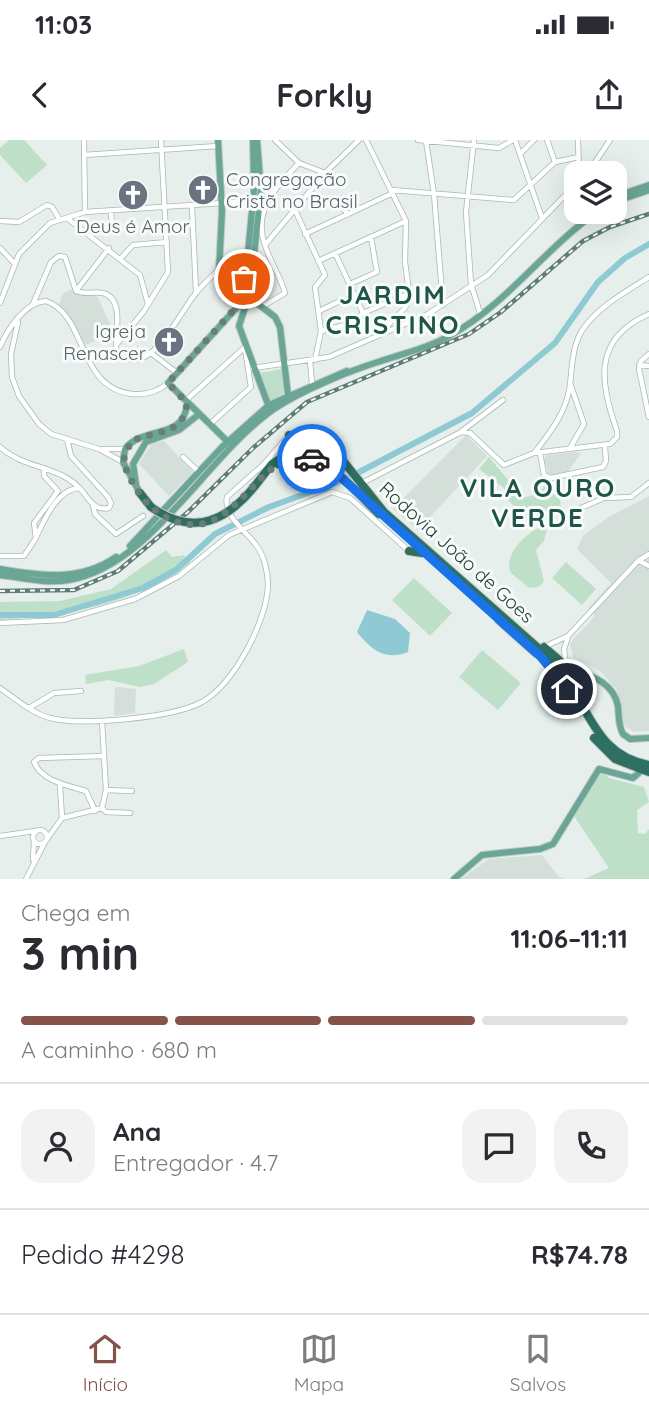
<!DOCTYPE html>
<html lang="pt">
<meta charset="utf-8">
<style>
body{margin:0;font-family:Quicksand,sans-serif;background:#f2f2f3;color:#2b2b33;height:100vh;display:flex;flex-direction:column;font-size:26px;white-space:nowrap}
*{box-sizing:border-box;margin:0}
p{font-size:23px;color:#7c7c81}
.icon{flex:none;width:38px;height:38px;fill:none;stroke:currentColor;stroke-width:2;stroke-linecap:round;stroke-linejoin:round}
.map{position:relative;height:739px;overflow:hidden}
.details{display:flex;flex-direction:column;background:#fff;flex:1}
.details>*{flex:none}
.buttons{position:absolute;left:564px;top:21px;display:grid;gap:14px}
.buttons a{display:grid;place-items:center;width:63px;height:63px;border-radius:14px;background:#fff;box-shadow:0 7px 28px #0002;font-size:35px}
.pin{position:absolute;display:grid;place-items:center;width:60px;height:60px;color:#fff;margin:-30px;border:4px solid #fff;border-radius:50%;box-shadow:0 2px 7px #0007}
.courier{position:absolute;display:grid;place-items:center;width:70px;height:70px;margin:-35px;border:5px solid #1a73e8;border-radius:50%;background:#fff;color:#222;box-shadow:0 2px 9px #0007}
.headline em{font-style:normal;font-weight:800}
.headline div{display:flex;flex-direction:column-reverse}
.headline{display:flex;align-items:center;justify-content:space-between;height:119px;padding:0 21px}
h1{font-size:46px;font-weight:800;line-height:52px}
.bar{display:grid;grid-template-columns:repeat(4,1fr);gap:10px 7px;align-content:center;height:84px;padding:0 21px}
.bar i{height:9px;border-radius:5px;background:#e1e1e2}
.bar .selected{background:#855347}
.bar p{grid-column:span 4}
.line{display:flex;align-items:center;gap:18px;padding:0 21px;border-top:2px solid #e1e1e2}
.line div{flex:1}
.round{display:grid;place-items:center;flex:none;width:74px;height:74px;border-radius:21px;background:#f2f2f3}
.status{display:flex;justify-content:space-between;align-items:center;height:49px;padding:0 35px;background:#fff;direction:ltr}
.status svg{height:19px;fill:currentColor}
header{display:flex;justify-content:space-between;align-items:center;height:91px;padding:0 21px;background:#fff;font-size:32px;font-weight:800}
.tab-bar{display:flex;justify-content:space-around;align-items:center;height:98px;border-top:2px solid #e1e1e2;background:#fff;font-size:19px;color:#7c7c81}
.tab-bar a{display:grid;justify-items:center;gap:4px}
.tab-bar .selected{color:#855347}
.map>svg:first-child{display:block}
</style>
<div class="status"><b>11:03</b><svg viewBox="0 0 49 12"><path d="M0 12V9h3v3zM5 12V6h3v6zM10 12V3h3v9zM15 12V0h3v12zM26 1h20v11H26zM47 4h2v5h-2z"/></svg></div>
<header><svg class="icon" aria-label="back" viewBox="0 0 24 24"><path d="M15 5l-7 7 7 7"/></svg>Forkly<svg class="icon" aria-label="share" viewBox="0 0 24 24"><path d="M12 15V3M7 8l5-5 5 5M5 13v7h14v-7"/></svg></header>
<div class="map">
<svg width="649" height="739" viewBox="0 0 649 739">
<rect width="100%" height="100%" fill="#e6efeb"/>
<path fill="#d4dfda" d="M73,149L97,156L114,193L86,205L59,165L63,153Z
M466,295L487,316L418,390L393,369Z
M164,301L193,332L169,356L139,324L152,303Z
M576,312L581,313L567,333L554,335L548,333L544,319L547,315Z
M649,356V591L634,592L626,587L623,581L617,550L600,531L573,517L570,503L595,476L588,468L611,443L577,409L583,396L607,378Z
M115,547L136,549L135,573L114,576Z
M542,715L558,736L565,739H461L489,719Z"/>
<path fill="#bfe0c8" d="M9,0H24L47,25L26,43L0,15V8Z
M282,229L285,255L271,262L259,233Z
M489,317L523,358L540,353L544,346L554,347L560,355L561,372C545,379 538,387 521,378L525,369L521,366L517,369L504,356V348L479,329Z
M548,384L544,401L536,410L544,441L539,447L529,448L511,433C502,414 530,388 548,384Z
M166,410L172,417L184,415L190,423C133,465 69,475 0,480V462L60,461L111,449Z
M566,422L596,449L582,465L552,438Z
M414,438L452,473L430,496L392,460Z
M184,509L188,522L154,544L140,547L109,540L86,544L85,535L139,526Z
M482,510L521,543L498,570L459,537Z
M600,630L609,638L644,647L649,662L637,670L638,693L645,694L649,689V739H584L609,728L574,676Z"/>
<path fill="#8ec9d4" d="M367,470L395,479L410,493L408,512C385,521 371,510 357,492Z"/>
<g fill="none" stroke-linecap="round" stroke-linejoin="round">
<path stroke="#8ec9d4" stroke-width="6" d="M0,475H54L143,448L176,430L215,394L269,367L346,339L472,273L555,203L598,142L625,118L649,104"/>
<g stroke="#a8b8b2" stroke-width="6">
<path id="minor" d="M84,0L85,72
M275,0L299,23L325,33
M366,0L406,81L405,122L410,159L404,169L382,191
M418,0L499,8L513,0
M474,0L466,72L471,144L480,173
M515,0L542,78
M547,0L555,22
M578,0L579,33
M426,1L434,54L443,165
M520,14L534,0
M84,15L218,6
M588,33L610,0
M392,50L514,60L555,22L579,17
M340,58L347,75
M192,67L196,152
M294,68L325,135L315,147L321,191L315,220
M111,70L112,88
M68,79L140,135L148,164
M0,81L19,82L47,65L52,67L60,80
M305,94L393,53
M265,105L325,33L359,0
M0,108L14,123
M335,113L363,173L410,153
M121,118L133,105L167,102
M318,121L406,81
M350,144L377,132L371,97
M76,151L109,108
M0,163L19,114L50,83L85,72L253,61
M33,164L51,122L59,116L65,117L76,151C85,155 94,151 103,153C125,159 115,193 116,209C146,248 180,171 196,153C203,144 211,137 219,130
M263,166L285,153C281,138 271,123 266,108C251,71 276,47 299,23
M319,171L338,162
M18,182L11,214L12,237L19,256L39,284L51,294L99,309L123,322
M321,191L353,183L363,173
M116,205L144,171L168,132L161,0
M0,207C7,190 25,162 46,161C88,176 77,248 132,254C145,255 158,252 168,243
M151,213L177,233
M649,214L641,221L639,229L649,277
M310,221L312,243
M639,225L649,226
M253,228L329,217L428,174L488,135L576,44
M570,243L584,284L570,308
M185,261L244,208
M209,285L251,247L245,209
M462,291L503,260
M0,307C25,330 62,325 83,352C90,362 96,371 109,368L111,363L108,357L71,316L67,299
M103,309H125
M535,312C550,293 567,271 570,245C572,227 572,209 581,192C596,168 625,152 649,137
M540,313L544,335L551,338L603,327L606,321L605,307
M183,317L199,332
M362,343L461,292L470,293L504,325L534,313L610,304L617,297V291C600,242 592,199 649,174
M93,365L95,374L116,394L143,376
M574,371L604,358L631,357L649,343
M36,397C44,381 57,349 79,348
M0,416H24L36,398L34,383L58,351L44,336V328
M639,421L649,426
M0,483L63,480L135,459L179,436L229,395L332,352L350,358L409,411
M544,507L568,496L638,421L649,414
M566,525L564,509L568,497
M0,548C16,559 31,573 50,578C83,586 172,578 202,562C234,544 267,481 268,445C268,432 264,415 256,405C246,391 223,376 227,357L264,324L289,295L299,293L322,301
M29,568L54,553L81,551
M102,581L106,650L102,668
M106,650L132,651
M95,671L86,651C69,646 41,641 34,622L39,618L104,616
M62,678L102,668L106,672L130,673
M33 697a7 7 0 1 1 14 0a7 7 0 1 1-14 0Z
M0,696L35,691
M47,699L62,678L60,645
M33,720L34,701
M26,739L44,704"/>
</g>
<g stroke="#c2cac8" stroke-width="8">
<path id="major" d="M218,0L222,71L219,130L244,154
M257,0L261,50L250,152L239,186L269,267
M614,57L649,45
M614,62L649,50
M249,157L275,177L280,187L288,255
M228,302L168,243L239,165L244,154L254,50L253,0
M136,344L133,324L146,302L179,290L198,275
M140,353L123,322L125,309C143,285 185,301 187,263
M130,406L222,307L269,265L347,231
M0,429C41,436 80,442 116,417
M0,435C23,438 46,444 69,440C150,427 207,315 274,269C302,250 349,231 381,221C405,213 428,208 451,195C507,164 544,109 597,72
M566,526C587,535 613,540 618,566C619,576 618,585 623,594L630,599L649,598
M454,739L482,715L540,709L553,704L599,629L633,638L642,630"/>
</g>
<g stroke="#c2cac8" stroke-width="10">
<path id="highway" d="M289,295L298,298L293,307
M278,324C320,302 351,348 379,374
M258,342L272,324L294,309L318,303L332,307L384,372L545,514C556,526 567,538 575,553C595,587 606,617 649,625
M140,353L151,367
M409,411L422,413
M499,480L536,513
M544,507L566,526L573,542
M563,543L579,572
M594,598L615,619L649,632"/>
</g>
<use href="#minor" stroke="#fff" stroke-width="4.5"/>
<use href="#major" stroke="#6aa596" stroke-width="6"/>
<use href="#highway" stroke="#2f6f62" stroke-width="8"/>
<g stroke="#5f7d75" stroke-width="4.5">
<path id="rail" d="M0,451L74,450L118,431L188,372L253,308L307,262L469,194L501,172L583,101L610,87L649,74"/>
</g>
<use href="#rail" stroke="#f7fbf9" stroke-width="2" stroke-dasharray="5" stroke-linecap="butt"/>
<g stroke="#c2cac8" stroke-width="10" stroke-linecap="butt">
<path id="highway-bridge" d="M151,367C195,398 229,380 258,342"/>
</g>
<use href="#highway-bridge" stroke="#2f6f62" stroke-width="8"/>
</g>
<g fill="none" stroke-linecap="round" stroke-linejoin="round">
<path stroke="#687f78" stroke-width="7" stroke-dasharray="0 12.6" d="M244,139V154L239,164L168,243L187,263C185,295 154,291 131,301L123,321C131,344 143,364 164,376C236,416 254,303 312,319"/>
<path stroke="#1a73e8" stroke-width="9" d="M312,319L325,323L541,517L567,549"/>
</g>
<defs>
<g id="church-disc" transform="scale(1.575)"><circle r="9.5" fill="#6b7280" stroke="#f7fbf9"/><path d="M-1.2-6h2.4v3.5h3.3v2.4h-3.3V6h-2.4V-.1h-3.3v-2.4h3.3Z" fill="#fff"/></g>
</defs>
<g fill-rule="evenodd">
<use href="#church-disc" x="203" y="50"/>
<use href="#church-disc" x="133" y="55"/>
<use href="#church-disc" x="169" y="202"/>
</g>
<g text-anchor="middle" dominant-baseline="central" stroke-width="6" stroke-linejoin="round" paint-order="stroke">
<g font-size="19" fill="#5b616d" stroke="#f7fbf9" text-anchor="start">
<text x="226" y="39">Congregação<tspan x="226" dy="22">Cristã no Brasil</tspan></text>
<text x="133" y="86" text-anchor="middle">Deus é Amor</text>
<text x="146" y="191" text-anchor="end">Igreja<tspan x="146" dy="22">Renascer</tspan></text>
</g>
<g font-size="19" fill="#24423a" stroke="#f7fbf9">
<text transform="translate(457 412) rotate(42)">Rodovia João de Goes</text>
</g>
<g font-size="26" font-weight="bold" letter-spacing="2" fill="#1f5548" stroke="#f7fbf9">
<text x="393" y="154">JARDIM<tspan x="393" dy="30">CRISTINO</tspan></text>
<text x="538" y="347">VILA OURO<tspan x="538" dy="30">VERDE</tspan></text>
</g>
</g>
</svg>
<div class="buttons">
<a><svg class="icon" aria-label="layers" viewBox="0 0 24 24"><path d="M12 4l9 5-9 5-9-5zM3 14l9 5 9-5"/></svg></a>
</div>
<div class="pin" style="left:244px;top:139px;background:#ea580c"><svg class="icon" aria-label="bag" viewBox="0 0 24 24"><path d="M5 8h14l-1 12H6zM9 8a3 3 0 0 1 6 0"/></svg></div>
<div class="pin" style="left:567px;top:549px;background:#1f2937"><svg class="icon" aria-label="home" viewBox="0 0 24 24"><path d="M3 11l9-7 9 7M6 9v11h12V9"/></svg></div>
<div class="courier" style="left:312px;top:319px"><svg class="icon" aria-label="car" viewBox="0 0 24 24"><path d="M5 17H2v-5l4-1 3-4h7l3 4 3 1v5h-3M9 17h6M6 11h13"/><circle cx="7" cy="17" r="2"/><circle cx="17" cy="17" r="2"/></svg></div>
</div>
<section class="details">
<div class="headline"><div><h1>3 min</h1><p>Chega em</p></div><em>11:06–11:11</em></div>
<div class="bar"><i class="selected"></i><i class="selected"></i><i class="selected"></i><i></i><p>A caminho · 680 m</p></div>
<div class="line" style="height:126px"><a class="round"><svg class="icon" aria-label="person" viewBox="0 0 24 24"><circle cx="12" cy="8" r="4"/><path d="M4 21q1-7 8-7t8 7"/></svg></a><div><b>Ana</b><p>Entregador · 4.7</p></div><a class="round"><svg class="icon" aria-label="chat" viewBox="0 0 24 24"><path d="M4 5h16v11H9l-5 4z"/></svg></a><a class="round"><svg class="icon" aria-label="phone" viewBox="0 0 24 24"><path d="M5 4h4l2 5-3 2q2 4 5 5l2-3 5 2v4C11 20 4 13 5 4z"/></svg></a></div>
<div class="line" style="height:91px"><div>Pedido #4298</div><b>R$74.78</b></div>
</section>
<nav class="tab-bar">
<a class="selected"><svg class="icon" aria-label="home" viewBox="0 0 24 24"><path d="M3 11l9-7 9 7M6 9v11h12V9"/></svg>Início</a>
<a><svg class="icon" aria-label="map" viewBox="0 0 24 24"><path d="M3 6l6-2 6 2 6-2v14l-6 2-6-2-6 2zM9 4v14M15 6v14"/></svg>Mapa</a>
<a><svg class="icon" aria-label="saved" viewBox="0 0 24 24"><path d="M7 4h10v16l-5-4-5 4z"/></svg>Salvos</a>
</nav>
